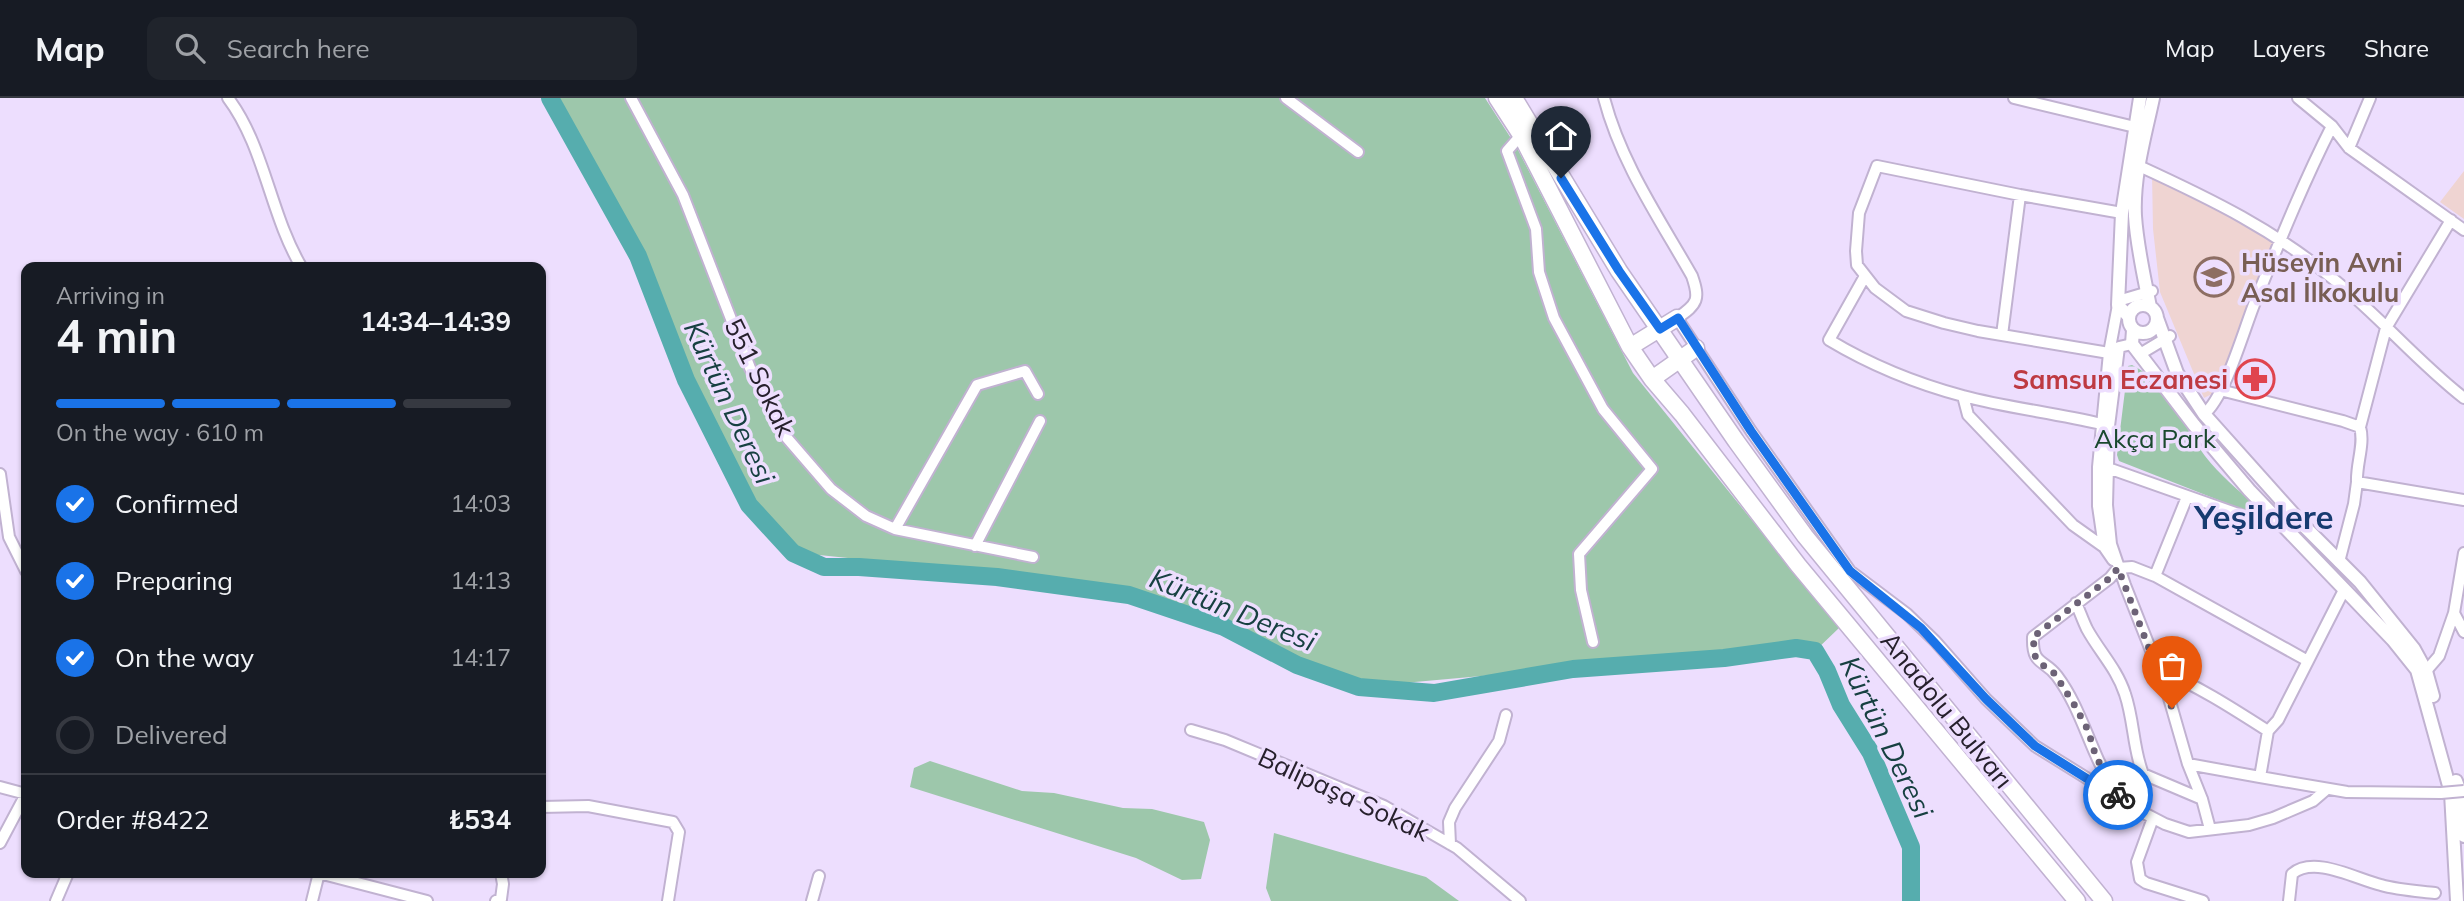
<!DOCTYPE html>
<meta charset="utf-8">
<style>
body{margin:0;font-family:Mulish,sans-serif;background:#20242c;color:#f1f3f6;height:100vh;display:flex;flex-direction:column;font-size:26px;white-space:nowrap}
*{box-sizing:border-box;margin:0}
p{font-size:23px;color:#9ea1a6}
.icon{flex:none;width:38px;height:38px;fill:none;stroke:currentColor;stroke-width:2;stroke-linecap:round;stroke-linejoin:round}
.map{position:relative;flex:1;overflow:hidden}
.sheet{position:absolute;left:21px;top:164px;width:525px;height:616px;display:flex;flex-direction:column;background:#171b24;border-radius:14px;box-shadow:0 2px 5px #0004}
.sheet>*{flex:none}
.pin{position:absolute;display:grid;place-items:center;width:60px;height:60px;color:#fff;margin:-72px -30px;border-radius:50% 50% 50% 0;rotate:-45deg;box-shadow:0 0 7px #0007}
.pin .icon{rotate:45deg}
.courier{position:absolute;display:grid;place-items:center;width:70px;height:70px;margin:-35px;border:5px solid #1a73e8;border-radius:50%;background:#fff;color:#222;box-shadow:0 2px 9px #0007}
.summary em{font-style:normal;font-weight:700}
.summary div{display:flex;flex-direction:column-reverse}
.summary{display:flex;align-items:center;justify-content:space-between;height:119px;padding:0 35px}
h1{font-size:46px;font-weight:700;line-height:52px}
.bar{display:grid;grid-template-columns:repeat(4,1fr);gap:10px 7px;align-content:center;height:84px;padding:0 35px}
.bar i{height:9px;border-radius:5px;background:#363941}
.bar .current{background:#1a73e8}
.bar p{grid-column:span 4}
.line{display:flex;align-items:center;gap:18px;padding:0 35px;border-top:2px solid #363941}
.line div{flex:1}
ol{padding:0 35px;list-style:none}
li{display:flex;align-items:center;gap:21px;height:77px}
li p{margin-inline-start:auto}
li .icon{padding:7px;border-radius:50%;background:#1a73e8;color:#fff;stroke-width:4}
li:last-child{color:#9ea1a6}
li i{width:38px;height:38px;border:4px solid #363941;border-radius:50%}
header{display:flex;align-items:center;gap:42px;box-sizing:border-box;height:98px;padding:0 35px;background:#171b24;border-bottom:2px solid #363941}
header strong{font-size:33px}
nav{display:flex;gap:38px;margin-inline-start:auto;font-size:24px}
.search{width:490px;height:63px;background:#20242c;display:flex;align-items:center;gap:18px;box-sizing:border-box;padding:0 24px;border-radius:14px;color:#9ea1a6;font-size:26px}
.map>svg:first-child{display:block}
</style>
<header>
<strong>Map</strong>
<div class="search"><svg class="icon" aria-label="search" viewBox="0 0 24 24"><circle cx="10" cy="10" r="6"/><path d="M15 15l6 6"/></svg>Search here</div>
<nav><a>Map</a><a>Layers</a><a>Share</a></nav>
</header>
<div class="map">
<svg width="2464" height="803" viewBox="0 0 2464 803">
<rect width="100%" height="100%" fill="#eddefe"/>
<path fill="#efd4d2" d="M2464,73V121L2440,104Z
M2152,76L2273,142L2277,164L2220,292L2204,300L2160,194L2153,131Z"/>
<path fill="#9dc7ab" d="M551,0H1485L1516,48L1633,275L1839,530L1815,553L1796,550L1359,589L1224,529L1129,497L1050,481L800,455L749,407L638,158Z
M2132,267C2169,285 2182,327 2205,358C2219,376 2238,392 2255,407L2254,416L2119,363L2117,357L2128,268Z
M930,663L1022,693L1054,695L1123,710L1152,711L1204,724L1210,742L1201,781L1182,782L1136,760L910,689L914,670Z
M1274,735L1426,779L1459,803H1271L1266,790Z"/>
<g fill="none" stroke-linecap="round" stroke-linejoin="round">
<path stroke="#56adae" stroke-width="18" d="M550,0L638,158L686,282L749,407L793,455L824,469H859L997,479L1129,497L1224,529L1297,567L1359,589L1434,595L1573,571L1724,560L1796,550L1815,553L1827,573L1841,607L1871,655L1911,749V803"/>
<g stroke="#c1b2d1" stroke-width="14">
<path id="minor" d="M228,0C265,49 270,117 302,170
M631,0L683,97L750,270L787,340L831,391L866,418L895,431L1033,459
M1286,0L1358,54
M1604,0C1621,65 1659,120 1692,178C1700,201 1698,206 1677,220L1751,333L1850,473L1907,516L1935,543L1986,601L2035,648L2138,712L2165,726L2189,734L2249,727L2273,720L2313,703L2327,691
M2014,0L2135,29
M2298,0L2332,28L2349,50L2464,132
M1521,37L1507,53L1536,131L1539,174L1554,220L1603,311L1652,371L1579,456L1581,492L1593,544
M2349,50L2370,0
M2139,68C2211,101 2275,132 2337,184C2382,221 2419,265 2464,300
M1865,178L1829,242C1869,266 1918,286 1963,298C2008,310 2056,315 2101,326
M2118,203L2152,193
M2002,237L2020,97
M2132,246L2119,249L2109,328L2107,407L2111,446L2125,487L2167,593L2188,666L2202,701L2210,731
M2109,255L1978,233L1944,225L1906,213L1875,190L1857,167L1856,153L1859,115L1877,68L2020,97L2122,115
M2140,256L2170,238
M2220,292L2343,323L2360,329C2365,346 2356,366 2357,384L2464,402
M1963,298L1968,317L2073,427L2104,449
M2204,316C2225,300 2244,231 2255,204C2279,145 2303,85 2332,28
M2360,329L2386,230L2451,122
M2108,370L2261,424L2283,427
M0,376L9,439L26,473
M895,431L977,287L1025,273L1038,296
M975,448L1040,323
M2464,455L2454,515L2464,534
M2113,462L2104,449L2098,408V369L2109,255L2118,207
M2339,464L2354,406L2357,384
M2155,478L2187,399
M2344,492L2278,622L2268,633L2260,679L2347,694L2441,695
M2076,505C2080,514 2083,523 2087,531C2099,553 2117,571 2125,596C2134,622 2133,651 2143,676L2202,701
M2158,571C2198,588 2232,610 2268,633
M2426,573L2439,558L2454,515
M1191,632L1225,642L1384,708L1457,750L1520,803
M2188,666L2260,679
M0,689L26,696
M2120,700C2112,686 2102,672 2096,657C2084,630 2075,602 2057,578C2044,561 2032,568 2033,539L2110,480L2118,470L2132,469L2155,478L2308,563
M541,709L588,708L673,724L679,734L668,803
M2153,720L2137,764L2140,781L2146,785L2203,803
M0,745L26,696
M1450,746L1449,724L1455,710L1499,643L1506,617
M319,775L427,803
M56,803L68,775
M312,803L319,775
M496,803L501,801L503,786L501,775
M812,803L819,778
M2289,803L2292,776C2314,757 2356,781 2381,787C2398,792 2418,793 2435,795"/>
</g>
<g stroke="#c1b2d1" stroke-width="16">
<path id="major" d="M2129 221a14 14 0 1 1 28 0a14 14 0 1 1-28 0Z
M2150,209C2144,178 2137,149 2135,118C2133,78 2145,38 2153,0
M2129,219L2118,207L2122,115L2140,0
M2157,220L2177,275L2204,316L2306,430L2360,484L2414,551L2426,573L2433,598
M2133,232L2132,246L2194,327L2249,392L2393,542L2417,572L2451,695L2457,803
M2456,683L2460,694L2464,738"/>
</g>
<g stroke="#c1b2d1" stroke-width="19">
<path id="highway" d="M1497,0L1521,37L1630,249L1652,281L1682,316L1798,467L2077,803
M1514,0L1619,173L1736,343L1805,438L2104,803
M1630,249L1677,220
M1652,281L1696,250"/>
</g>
<use href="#minor" stroke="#fff" stroke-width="10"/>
<use href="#major" stroke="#fff" stroke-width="12"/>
<use href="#highway" stroke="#fff" stroke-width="16"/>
<g stroke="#c1b2d1" stroke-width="14" stroke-linecap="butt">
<path id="minor-bridge" d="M2441,695L2464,693"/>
</g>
<use href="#minor-bridge" stroke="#fff" stroke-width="10"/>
</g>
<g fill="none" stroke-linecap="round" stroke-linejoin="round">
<path stroke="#6c6276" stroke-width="7" stroke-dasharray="0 12.6" d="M2118,697L2096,659L2088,632L2075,608L2055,576L2044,568L2035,558L2033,539L2110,480L2118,470L2172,610"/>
<path stroke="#1a73e8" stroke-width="9" d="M1561,80L1619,173L1660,231L1678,220L1751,333L1850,473L1921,530L1986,601L2035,648L2121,702L2118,697"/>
</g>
<defs>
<g id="school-ring" transform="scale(2.0125)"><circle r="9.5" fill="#eddefe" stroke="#8d6e63" stroke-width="1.5"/><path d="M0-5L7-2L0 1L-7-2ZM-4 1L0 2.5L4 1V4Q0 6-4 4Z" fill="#8d6e63"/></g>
<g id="pharmacy-ring" transform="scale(2.0125)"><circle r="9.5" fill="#eddefe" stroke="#e0444e" stroke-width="1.5"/><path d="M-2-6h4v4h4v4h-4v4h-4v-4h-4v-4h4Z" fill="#e0444e"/></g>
</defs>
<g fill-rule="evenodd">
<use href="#school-ring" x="2214" y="179"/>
<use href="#pharmacy-ring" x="2255" y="281"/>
</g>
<g text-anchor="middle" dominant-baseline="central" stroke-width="7" stroke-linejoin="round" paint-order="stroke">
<g font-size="26" font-weight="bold" fill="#785e54" stroke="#eddefe" text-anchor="start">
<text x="2241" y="164">Hüseyin Avni<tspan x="2241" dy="30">Asal İlkokulu</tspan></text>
</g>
<g font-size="26" fill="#26202c" stroke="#eddefe">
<text transform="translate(760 279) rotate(64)">551 Sokak</text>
<text transform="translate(1947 612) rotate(51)">Anadolu Bulvarı</text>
<text transform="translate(1344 696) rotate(25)">Balipaşa Sokak</text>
</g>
<g font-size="26" font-weight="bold" fill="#be3a42" stroke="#eddefe" text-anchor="end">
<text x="2228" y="281">Samsun Eczanesi</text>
</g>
<g font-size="26" fill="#1b492f" stroke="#eddefe">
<text x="2155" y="340">Akça Park</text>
</g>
<g font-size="28" font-style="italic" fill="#174041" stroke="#eddefe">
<text transform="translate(730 304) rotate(65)">Kürtün Deresi</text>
<text transform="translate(1233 511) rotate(22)">Kürtün Deresi</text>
<text transform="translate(1887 639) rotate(64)">Kürtün Deresi</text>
</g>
<g font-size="33" font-weight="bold" fill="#173b70" stroke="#eddefe">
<text x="2264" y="418">Yeşildere</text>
</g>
</g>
</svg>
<div class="pin" style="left:2172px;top:610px;background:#ea580c"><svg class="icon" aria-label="bag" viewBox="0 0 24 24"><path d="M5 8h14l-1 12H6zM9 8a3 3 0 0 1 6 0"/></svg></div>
<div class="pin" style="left:1561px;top:80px;background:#1f2937"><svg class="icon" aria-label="home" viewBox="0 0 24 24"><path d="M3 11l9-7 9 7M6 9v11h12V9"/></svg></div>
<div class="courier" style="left:2118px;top:697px"><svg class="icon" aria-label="bike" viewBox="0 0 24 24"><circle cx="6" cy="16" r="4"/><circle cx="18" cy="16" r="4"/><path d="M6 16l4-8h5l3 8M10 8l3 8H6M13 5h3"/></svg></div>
<section class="sheet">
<div class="summary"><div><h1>4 min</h1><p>Arriving in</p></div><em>14:34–14:39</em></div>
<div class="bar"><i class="current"></i><i class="current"></i><i class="current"></i><i></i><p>On the way · 610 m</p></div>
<ol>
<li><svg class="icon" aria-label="check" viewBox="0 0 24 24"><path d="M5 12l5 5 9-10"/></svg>Confirmed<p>14:03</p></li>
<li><svg class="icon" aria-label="check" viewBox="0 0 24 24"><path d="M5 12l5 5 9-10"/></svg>Preparing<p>14:13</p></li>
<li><svg class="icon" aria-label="check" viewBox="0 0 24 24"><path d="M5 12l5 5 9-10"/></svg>On the way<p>14:17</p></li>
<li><i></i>Delivered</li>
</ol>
<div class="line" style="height:91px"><div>Order #8422</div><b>₺534</b></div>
</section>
</div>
